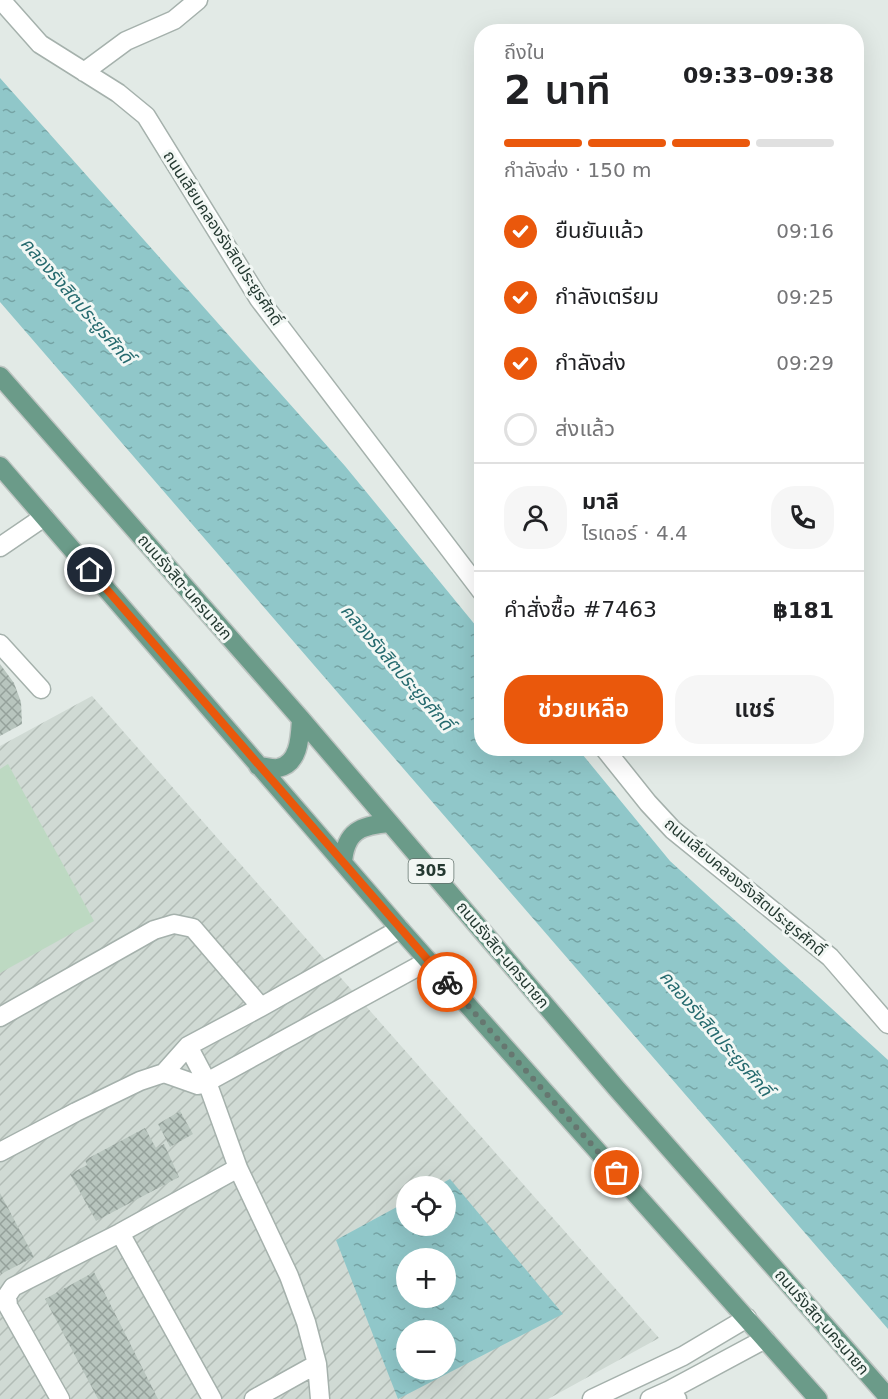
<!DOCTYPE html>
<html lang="th">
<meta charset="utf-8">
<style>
body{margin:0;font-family:"DejaVu Sans","Noto Sans Thai",sans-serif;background:#f6f6f6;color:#202124;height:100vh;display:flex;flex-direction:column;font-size:22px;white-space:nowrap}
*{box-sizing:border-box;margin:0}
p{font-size:20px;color:#757577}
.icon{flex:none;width:33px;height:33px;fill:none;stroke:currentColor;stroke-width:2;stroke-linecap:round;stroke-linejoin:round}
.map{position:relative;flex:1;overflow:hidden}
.details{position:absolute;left:474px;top:24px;width:390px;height:732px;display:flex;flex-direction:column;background:#fff;border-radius:24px;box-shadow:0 6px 24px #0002}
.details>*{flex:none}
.buttons{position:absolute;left:396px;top:1176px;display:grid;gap:12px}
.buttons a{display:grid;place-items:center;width:60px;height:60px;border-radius:50%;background:#fff;box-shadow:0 6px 24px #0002;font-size:30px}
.pin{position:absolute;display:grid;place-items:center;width:51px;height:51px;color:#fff;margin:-26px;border:3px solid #fff;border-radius:50%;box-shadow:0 2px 6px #0007}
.courier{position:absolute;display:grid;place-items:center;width:60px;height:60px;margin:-30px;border:4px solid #ea580c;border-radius:50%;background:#fff;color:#222;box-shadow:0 2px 8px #0007}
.overview em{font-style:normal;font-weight:600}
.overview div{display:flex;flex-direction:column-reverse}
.overview{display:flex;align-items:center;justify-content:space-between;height:102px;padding:0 30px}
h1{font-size:39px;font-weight:600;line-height:45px}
.bar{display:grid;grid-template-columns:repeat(4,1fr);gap:9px 6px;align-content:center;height:72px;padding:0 30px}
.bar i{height:8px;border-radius:4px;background:#e0e0e0}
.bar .selected{background:#ea580c}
.bar p{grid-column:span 4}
.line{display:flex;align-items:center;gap:15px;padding:0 30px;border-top:2px solid #e0e0e0}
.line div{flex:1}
.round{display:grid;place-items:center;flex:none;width:63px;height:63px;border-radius:24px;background:#f6f6f6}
ol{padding:0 30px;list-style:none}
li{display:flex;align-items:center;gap:18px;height:66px}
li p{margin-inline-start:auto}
li .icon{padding:6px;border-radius:50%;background:#ea580c;color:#fff;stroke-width:4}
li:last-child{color:#757577}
li i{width:33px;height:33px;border:3px solid #e0e0e0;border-radius:50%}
.primary-button{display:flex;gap:12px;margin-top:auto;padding:12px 30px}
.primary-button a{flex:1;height:69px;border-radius:24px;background:#ea580c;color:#fff;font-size:24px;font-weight:600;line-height:69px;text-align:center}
.primary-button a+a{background:#f6f6f6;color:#202124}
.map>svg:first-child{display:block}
</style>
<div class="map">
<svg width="888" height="1399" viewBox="0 0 888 1399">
<defs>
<pattern id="industrial-furrows" width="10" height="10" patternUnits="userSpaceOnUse" patternTransform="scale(1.5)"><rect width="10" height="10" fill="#d0dad4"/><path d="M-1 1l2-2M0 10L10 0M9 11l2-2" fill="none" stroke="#b2bcb6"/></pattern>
<pattern id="water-ripples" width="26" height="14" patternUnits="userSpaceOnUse" patternTransform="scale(1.5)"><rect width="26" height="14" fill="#90c7c9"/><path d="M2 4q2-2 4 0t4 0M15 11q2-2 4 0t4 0" fill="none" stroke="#75a3a4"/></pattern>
<pattern id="building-cross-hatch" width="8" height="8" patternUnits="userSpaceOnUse" patternTransform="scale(1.5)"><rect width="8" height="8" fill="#b8c5be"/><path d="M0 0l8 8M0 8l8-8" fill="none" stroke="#95a19b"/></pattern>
</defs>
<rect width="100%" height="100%" fill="#e2eae6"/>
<path fill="url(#industrial-furrows)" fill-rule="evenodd" d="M92,696L659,1338L548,1399H0V746ZM406,1186H446V1226H406ZM406,1258H446V1298H406ZM406,1330H446V1370H406Z"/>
<path fill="#bdd9c2" d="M8,764L94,921L0,973V769Z"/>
<path fill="url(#water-ripples)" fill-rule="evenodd" d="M0,78L345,466L481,632L482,748L578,749L670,861L888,1060V1329L0,302Z
M450,1179L563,1314L398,1399L336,1240L406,1202V1226H446V1186H437ZM406,1258H446V1298H406ZM406,1330H446V1370H406Z"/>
<path fill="url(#building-cross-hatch)" d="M0,664L14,683L21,702L22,724L0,736Z
M180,1111L193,1134L170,1147L158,1124Z
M145,1128L156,1148L164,1144L179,1177L96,1221L70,1174L87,1165L85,1160Z
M0,1193L34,1257L1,1274L0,1272Z
M94,1272L158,1399H98L45,1299Z"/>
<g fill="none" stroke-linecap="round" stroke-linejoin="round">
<g stroke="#a5b1ac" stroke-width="21">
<path id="minor" d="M1,0L40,44L118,93L146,116L259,299L482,592
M84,72L126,41L174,20L198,0
M0,547L44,517
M0,644L41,689
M604,748L648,803L673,830L830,957L888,1024
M0,1017L154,930L174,924L193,928L261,1007
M188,1046L207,1082L238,1168L289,1276L306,1322L317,1364L320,1399
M164,1073L198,1085L207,1082L428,961
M0,1152L76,1112L140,1081L164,1073L188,1046L261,1007L400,929
M120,1233L212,1399
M60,1399L8,1306L7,1296L13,1287L120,1233L238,1168
M254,1399L317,1364
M592,1399L683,1356L747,1318
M650,1399L670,1390
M677,1399L670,1390L765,1339"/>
</g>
<g stroke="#bdc4c1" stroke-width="21">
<path id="major" d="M0,376L301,719L617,1089L888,1397
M0,466L400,929L818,1399
M258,766C264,766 272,769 278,768C300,764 300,735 301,719
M343,863C345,831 361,825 390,823"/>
</g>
<use href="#minor" stroke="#fff" stroke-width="18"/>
<use href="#major" stroke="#6b9b89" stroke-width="18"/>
</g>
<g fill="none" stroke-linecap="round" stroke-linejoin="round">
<path stroke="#667770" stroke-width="6" stroke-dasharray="0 10.8" d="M447,982L617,1173"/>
<path stroke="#ea580c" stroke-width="8" d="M90,570L447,982"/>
</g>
<g text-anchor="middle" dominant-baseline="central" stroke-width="6" stroke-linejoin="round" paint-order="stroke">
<rect fill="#f2f7f4" stroke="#62726c" stroke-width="1.5" x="408.5" y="859" width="45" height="24" rx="4.5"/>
<g font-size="15" font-weight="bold" fill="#243931">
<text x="431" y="871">305</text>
</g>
<g font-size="16" fill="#243931" stroke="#f2f7f4">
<text transform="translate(223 238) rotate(57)">ถนนเลียบคลองรังสิตประยูรศักดิ์</text>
<text transform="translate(185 587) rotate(49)">ถนนรังสิต-นครนายก</text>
<text transform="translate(745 887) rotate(40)">ถนนเลียบคลองรังสิตประยูรศักดิ์</text>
<text transform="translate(503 955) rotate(50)">ถนนรังสิต-นครนายก</text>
<text transform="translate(822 1322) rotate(49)">ถนนรังสิต-นครนายก</text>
</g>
<g font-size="18" font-style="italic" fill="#256a6e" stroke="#f2f7f4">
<text transform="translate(77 300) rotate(49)">คลองรังสิตประยูรศักดิ์</text>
<text transform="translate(397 667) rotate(49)">คลองรังสิตประยูรศักดิ์</text>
<text transform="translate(716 1033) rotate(49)">คลองรังสิตประยูรศักดิ์</text>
</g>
</g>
</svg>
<div class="buttons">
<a><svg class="icon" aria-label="locate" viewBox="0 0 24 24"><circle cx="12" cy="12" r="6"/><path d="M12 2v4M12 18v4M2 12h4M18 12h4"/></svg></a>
<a>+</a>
<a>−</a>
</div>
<div class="pin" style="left:617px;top:1173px;background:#ea580c"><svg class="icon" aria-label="bag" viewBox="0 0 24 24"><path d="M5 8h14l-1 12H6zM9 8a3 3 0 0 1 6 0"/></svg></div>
<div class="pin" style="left:90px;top:570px;background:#1f2937"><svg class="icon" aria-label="home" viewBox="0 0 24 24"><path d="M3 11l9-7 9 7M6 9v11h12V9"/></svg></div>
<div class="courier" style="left:447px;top:982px"><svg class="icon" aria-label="bike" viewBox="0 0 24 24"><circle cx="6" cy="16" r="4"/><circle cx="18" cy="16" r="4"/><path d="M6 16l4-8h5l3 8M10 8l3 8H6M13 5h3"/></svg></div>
<section class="details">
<div class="overview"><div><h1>2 นาที</h1><p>ถึงใน</p></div><em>09:33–09:38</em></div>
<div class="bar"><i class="selected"></i><i class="selected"></i><i class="selected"></i><i></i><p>กำลังส่ง · 150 m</p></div>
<ol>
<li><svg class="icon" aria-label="check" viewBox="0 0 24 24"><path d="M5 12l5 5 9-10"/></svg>ยืนยันแล้ว<p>09:16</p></li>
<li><svg class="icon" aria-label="check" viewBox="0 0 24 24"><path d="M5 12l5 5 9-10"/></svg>กำลังเตรียม<p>09:25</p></li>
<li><svg class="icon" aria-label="check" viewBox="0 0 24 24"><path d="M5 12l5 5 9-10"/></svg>กำลังส่ง<p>09:29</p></li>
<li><i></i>ส่งแล้ว</li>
</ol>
<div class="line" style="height:108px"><a class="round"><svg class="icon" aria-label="person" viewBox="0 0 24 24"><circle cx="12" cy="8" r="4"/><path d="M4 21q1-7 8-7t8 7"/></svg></a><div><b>มาลี</b><p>ไรเดอร์ · 4.4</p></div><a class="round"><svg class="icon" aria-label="phone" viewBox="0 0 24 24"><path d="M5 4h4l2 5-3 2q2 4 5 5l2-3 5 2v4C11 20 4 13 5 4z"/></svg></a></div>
<div class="line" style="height:78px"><div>คำสั่งซื้อ #7463</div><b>฿181</b></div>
<div class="primary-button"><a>ช่วยเหลือ</a><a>แชร์</a></div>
</section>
</div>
